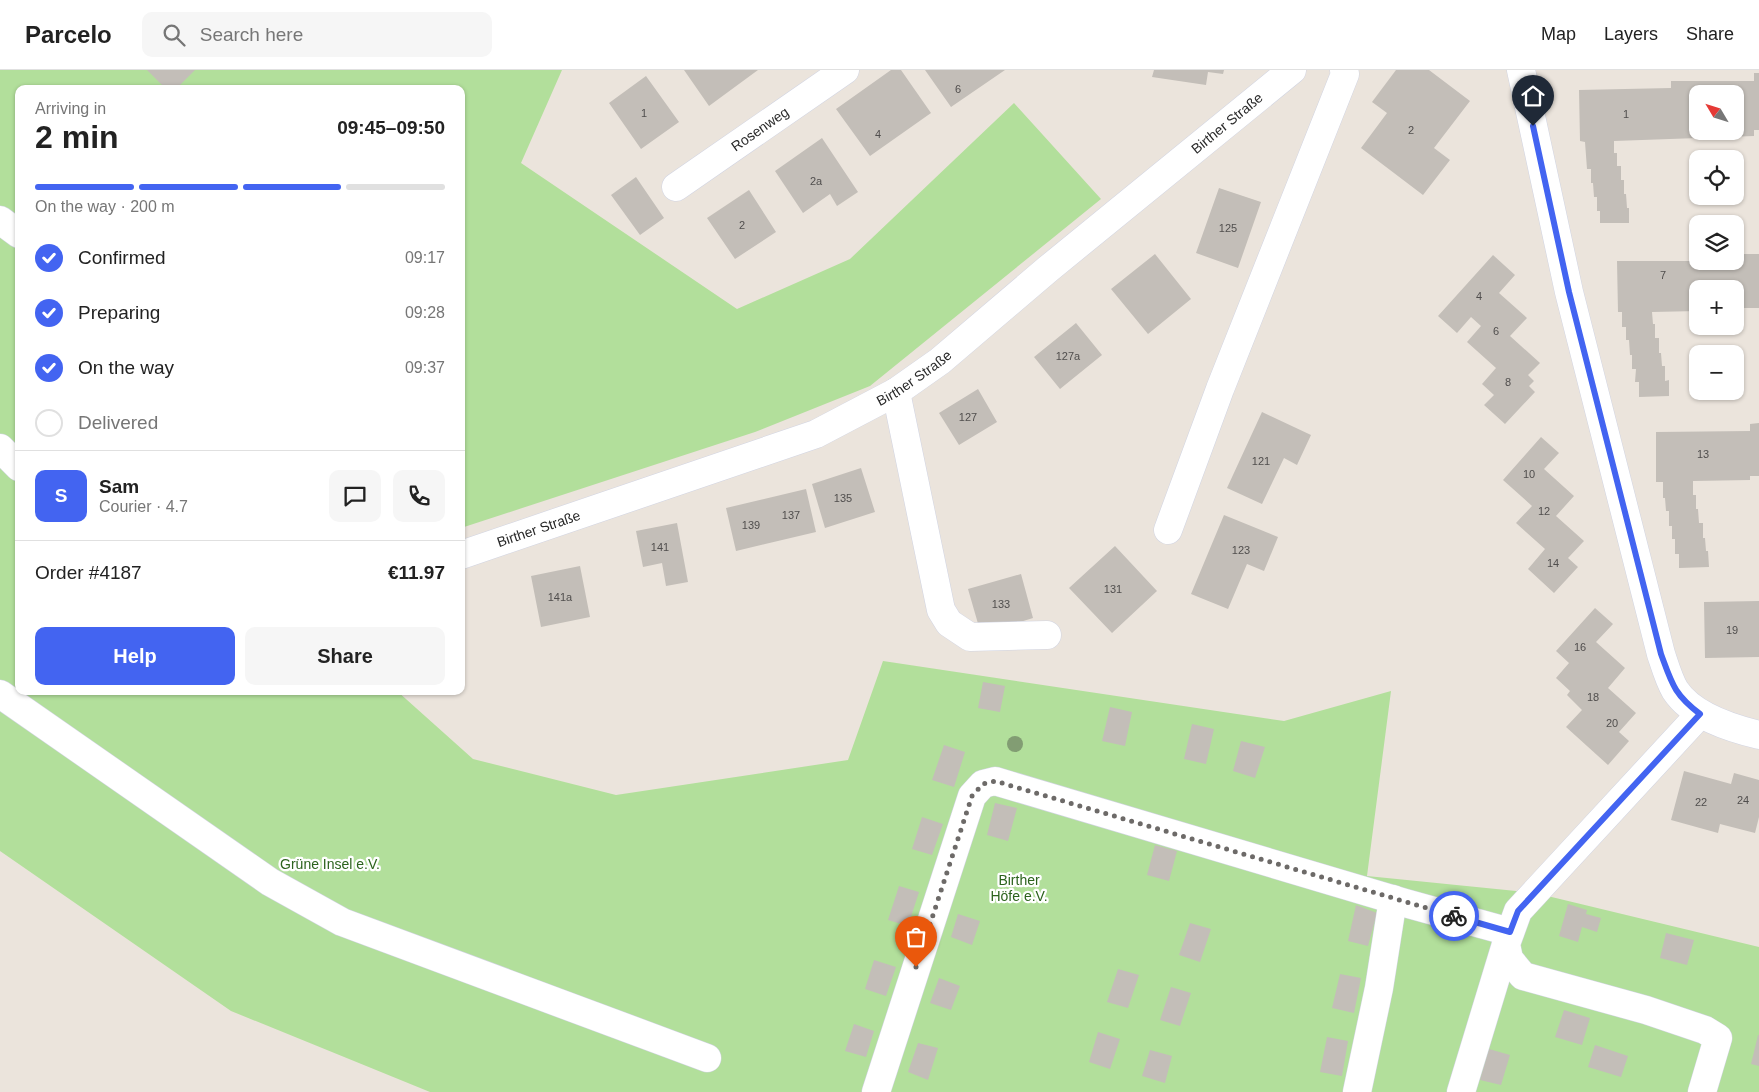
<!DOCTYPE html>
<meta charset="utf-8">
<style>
body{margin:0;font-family:Helvetica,sans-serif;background:#f6f6f6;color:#222;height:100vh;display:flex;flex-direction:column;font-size:19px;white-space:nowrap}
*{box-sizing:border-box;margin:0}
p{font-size:16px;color:#767676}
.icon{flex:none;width:28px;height:28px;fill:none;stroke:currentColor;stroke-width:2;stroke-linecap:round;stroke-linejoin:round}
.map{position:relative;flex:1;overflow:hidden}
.details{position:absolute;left:15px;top:15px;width:450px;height:610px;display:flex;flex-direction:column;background:#fff;border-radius:10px;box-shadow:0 1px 4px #0004}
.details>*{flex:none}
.needle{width:32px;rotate:308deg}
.tools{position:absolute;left:1689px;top:15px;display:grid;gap:10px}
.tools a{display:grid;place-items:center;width:55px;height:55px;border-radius:10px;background:#fff;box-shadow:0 1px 4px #0004;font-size:25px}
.pin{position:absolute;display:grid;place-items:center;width:42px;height:42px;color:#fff;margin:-51px -21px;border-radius:50% 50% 50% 0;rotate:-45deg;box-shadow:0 0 5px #0007}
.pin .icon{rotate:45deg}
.courier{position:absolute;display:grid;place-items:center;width:50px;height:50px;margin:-25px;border:4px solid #4364f1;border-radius:50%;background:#fff;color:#222;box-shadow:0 1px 6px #0007}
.head em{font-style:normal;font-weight:600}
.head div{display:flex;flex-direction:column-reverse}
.head{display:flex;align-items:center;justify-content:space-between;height:85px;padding:0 20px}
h1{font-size:32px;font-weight:600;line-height:38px}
.bar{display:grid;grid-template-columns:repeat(4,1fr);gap:8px 5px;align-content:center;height:60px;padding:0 20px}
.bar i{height:6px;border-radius:4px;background:#e0e0e0}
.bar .on{background:#4364f1}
.bar p{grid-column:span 4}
.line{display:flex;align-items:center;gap:12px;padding:0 20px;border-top:1px solid #e0e0e0}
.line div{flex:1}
.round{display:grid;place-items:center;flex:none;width:52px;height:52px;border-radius:10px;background:#f6f6f6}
ol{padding:0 20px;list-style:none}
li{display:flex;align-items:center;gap:15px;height:55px}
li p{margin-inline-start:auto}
li .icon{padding:5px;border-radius:50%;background:#4364f1;color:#fff;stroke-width:4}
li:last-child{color:#767676}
li i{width:28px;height:28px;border:2px solid #e0e0e0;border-radius:50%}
.primary-button{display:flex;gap:10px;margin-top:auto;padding:10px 20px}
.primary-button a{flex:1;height:58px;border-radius:10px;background:#4364f1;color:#fff;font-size:20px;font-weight:600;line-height:58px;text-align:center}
.primary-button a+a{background:#f6f6f6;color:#222}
header{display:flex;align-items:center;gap:30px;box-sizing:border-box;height:70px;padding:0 25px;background:#fff;border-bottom:1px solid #e0e0e0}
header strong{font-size:24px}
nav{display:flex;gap:28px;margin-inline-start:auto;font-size:18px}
.search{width:350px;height:45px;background:#f6f6f6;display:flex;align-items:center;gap:12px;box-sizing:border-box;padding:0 18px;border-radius:10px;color:#767676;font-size:19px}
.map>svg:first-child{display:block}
</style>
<header>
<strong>Parcelo</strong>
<div class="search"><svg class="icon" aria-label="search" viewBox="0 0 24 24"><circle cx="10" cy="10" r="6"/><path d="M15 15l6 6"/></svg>Search here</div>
<nav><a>Map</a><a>Layers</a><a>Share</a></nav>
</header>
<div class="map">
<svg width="1759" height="1022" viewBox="0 0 1759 1022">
<rect width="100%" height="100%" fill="#ebe4dc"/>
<path fill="#b2df9b" d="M0,0H562L521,93L737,239L850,189L1014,33L1101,129L870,316L755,362L461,458V19H19V621H397L473,689L616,725L848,690L883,591L1284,651L1391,621L1367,806L1535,823L1759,877V1022H430L231,941L0,781Z"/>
<path fill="#c3beb8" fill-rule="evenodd" d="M147,0H195L176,19H166Z
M684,0H758L709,36Z
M891,0H901L931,43L870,86L836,39Z
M925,0H1005L951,37Z
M1154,0H1224L1223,4L1208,2L1206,15L1152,7Z
M1396,0H1429L1470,31L1434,78L1450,90L1423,125L1361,78L1387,43L1372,32Z
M1754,3H1759V60H1754V66L1614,71V83H1617V96H1621V110H1624V124H1626L1627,138H1629V153H1600V141H1597V127H1594L1593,113H1591V99H1587L1585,72L1580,71L1579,20L1671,18V11H1754ZM1698,24H1735V61H1698Z
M646,6L679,52L641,79L609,33Z
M822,68L858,122L837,136L830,124L803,143L775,101Z
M636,107L664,148L640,165L611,125Z
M1219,118L1261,132L1238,198L1196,183Z
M749,120L776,162L735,189L707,148Z
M1155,184L1191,229L1148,264L1111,219Z
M1735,184H1759V238H1735V219H1698V241L1652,242L1653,254H1655V268H1659V283H1661L1662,296H1665V311L1669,310V326L1639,327V312H1635L1636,299H1632V285H1630L1629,270H1626V257H1622V242H1618L1617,191H1735Z
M1493,185L1515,205L1499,223L1527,248L1510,266L1540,293L1528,305L1534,311L1529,316L1535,322L1505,354L1484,335L1494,325L1482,314L1496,298L1467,272L1481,256L1471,247L1457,263L1438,246Z
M1076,253L1102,285L1060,319L1034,287Z
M978,319L997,352L959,375L939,343Z
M1262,342L1311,365L1297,395L1284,388L1262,434L1227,418Z
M1759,353V406H1750V410L1693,411V425H1696V439H1698L1699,453H1703V468H1705L1706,481H1708L1709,497L1679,498V484H1675V469H1672V456H1669V441H1666L1665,428H1663V412H1656V362L1750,361V354Z
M1541,367L1559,383L1544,399L1574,426L1556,446L1584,471L1568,488L1578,497L1554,523L1528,499L1545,479L1516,453L1532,436L1503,410Z
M861,398L875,442L825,458L812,414Z
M806,419L816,462L736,481L726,438Z
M1224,445L1278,467L1264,501L1247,494L1228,539L1191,524Z
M677,453L688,512L666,516L662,493L643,497L636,461Z
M1115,476L1157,521L1112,563L1069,518Z
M580,496L590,547L541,557L531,506Z
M1021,504L1033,548L981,564L968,519Z
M1759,531V587L1705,588L1704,532Z
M1595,538L1613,554L1596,572L1625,598L1608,618L1636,643L1619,662L1629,671L1608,695L1566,657L1582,640L1567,625L1570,621L1556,608L1569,593L1556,581Z
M983,612L1005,616L1000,642L978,638Z
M1110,637L1132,642L1125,676L1102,671Z
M1192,654L1214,659L1206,694L1184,689Z
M1241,671L1265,677L1255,708L1233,701Z
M944,675L965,682L954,717L932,710Z
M1684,701L1731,714L1734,703L1759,710V747L1755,763L1720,754L1718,763L1671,750Z
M995,733L1017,738L1008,771L987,765Z
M922,747L943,754L932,785L912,779Z
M1155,775L1177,781L1169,811L1147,805Z
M899,816L919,822L908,856L888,850Z
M1568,834L1587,840L1586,844L1601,848L1597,862L1582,857L1578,872L1559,866Z
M1356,835L1377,843L1368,876L1348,871Z
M958,844L980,851L972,875L951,867Z
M1190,853L1211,859L1200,892L1179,885Z
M1666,863L1694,870L1687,895L1660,888Z
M874,890L896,897L886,926L865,919Z
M1118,899L1139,905L1128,938L1107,932Z
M1340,904L1361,908L1354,943L1332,938Z
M939,908L960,916L951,940L930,933Z
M1171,917L1191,923L1180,956L1160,950Z
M1564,940L1590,948L1582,975L1555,967Z
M854,954L874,961L866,987L845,981Z
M1098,962L1120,969L1110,999L1089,992Z
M1758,965H1759V996L1751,994Z
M1327,967L1348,971L1342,1006L1320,1002Z
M918,973L938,978L928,1010L908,1002Z
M1595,975L1628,986L1621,1007L1588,997Z
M1489,979L1510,985L1501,1015L1480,1010Z
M1150,980L1172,986L1165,1013L1142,1006Z"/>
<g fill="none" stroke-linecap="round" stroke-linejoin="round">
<g stroke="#d1d4e2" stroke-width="29">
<g id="minor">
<path d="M1521,0L1569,222L1661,584C1665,596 1669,610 1675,620C1692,646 1730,658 1759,665"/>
<path id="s1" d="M676,117L845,0"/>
<path d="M0,150L19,164"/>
<path d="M896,322L941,540L949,553L970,567L1047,565"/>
<path d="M0,378L19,397"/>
<path d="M1168,460L1220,319L1345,4L1344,0"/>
<path id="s2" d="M461,485L816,364L896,322L940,291L1048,199L1292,0"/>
<path d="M0,624L270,812L342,852L707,988"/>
<path d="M1700,644L1518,841L1506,874L1509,889L1523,906L1646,940L1705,960L1718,968L1702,1022"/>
<path d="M876,1022L972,726L983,714L995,711L1405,833L1510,862"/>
<path d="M1357,1022L1379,918L1393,829"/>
<path d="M1461,1022L1506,874"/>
</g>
</g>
<use href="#minor" stroke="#fff" stroke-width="28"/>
</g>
<circle fill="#829d73" cx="1015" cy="674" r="8"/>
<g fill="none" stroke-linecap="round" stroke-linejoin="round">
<path stroke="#6d6a68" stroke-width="5" stroke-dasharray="0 9" d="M916,897L972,726L983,714L995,711L1454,846"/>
<path stroke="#4364f1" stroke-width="6" d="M1454,846L1510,862L1518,841L1700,644C1674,624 1672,614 1661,584L1569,222L1533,56"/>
</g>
<g text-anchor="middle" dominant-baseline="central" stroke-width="4.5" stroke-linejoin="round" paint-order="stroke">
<g font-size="11" fill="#504e4d">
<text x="958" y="19">6</text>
<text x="644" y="43">1</text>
<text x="1626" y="44">1</text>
<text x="1411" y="60">2</text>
<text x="878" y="64">4</text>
<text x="816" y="111">2a</text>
<text x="742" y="155">2</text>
<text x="1228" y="158">125</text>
<text x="1663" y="205">7</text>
<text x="1479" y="226">4</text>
<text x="1496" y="261">6</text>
<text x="1068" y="286">127a</text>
<text x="1508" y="312">8</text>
<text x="968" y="347">127</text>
<text x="1703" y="384">13</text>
<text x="1261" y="391">121</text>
<text x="1529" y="404">10</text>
<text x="843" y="428">135</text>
<text x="1544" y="441">12</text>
<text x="791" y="445">137</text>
<text x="751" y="455">139</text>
<text x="660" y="477">141</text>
<text x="1241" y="480">123</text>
<text x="1553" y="493">14</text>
<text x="1113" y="519">131</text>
<text x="560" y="527">141a</text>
<text x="1001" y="534">133</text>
<text x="1732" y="560">19</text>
<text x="1580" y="577">16</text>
<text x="1593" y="627">18</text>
<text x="1612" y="653">20</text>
<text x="1743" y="730">24</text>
<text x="1701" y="732">22</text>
</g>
<g font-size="14" fill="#292929" stroke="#fff">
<text stroke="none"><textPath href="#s2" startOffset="892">Birther Straße</textPath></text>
<text stroke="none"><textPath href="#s1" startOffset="102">Rosenweg</textPath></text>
<text stroke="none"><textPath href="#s2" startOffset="488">Birther Straße</textPath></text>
<text stroke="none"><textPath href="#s2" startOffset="82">Birther Straße</textPath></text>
</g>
<g font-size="14" fill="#2c631d" stroke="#fff">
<text x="330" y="794">Grüne Insel e.V.</text>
<text x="1019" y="810">Birther<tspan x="1019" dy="16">Höfe e.V.</tspan></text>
</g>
</g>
</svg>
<div class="tools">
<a><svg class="needle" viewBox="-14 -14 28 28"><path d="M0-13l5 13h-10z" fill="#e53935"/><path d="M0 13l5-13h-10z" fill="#767676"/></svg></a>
<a><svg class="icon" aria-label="locate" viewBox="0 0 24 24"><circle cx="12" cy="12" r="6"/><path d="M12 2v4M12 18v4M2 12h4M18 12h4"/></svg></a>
<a><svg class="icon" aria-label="layers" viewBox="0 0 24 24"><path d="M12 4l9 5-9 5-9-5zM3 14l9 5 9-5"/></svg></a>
<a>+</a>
<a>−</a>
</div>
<div class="pin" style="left:916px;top:897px;background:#ea580c"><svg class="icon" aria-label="bag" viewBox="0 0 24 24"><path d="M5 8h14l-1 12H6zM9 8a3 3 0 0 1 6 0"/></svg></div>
<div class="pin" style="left:1533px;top:56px;background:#1f2937"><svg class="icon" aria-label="home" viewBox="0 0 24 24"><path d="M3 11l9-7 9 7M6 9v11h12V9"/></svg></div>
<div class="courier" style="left:1454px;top:846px"><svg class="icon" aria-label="bike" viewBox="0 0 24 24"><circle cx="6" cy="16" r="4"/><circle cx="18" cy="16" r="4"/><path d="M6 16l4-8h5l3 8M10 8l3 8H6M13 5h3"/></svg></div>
<section class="details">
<div class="head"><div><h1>2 min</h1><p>Arriving in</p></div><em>09:45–09:50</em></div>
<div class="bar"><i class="on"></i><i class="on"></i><i class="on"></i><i></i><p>On the way · 200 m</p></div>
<ol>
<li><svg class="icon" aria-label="check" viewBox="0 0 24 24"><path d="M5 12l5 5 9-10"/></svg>Confirmed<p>09:17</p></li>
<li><svg class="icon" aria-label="check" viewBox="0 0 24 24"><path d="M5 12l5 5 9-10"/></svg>Preparing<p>09:28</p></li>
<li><svg class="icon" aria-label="check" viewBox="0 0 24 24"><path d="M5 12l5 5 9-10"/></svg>On the way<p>09:37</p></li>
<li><i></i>Delivered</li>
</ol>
<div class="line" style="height:90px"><b class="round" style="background:#4364f1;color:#fff">S</b><div><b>Sam</b><p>Courier · 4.7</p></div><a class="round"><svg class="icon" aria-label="chat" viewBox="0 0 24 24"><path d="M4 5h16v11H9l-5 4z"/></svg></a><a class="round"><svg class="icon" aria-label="phone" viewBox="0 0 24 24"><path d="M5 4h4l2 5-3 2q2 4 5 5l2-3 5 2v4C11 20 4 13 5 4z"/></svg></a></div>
<div class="line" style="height:65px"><div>Order #4187</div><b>€11.97</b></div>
<div class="primary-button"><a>Help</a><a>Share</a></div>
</section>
</div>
